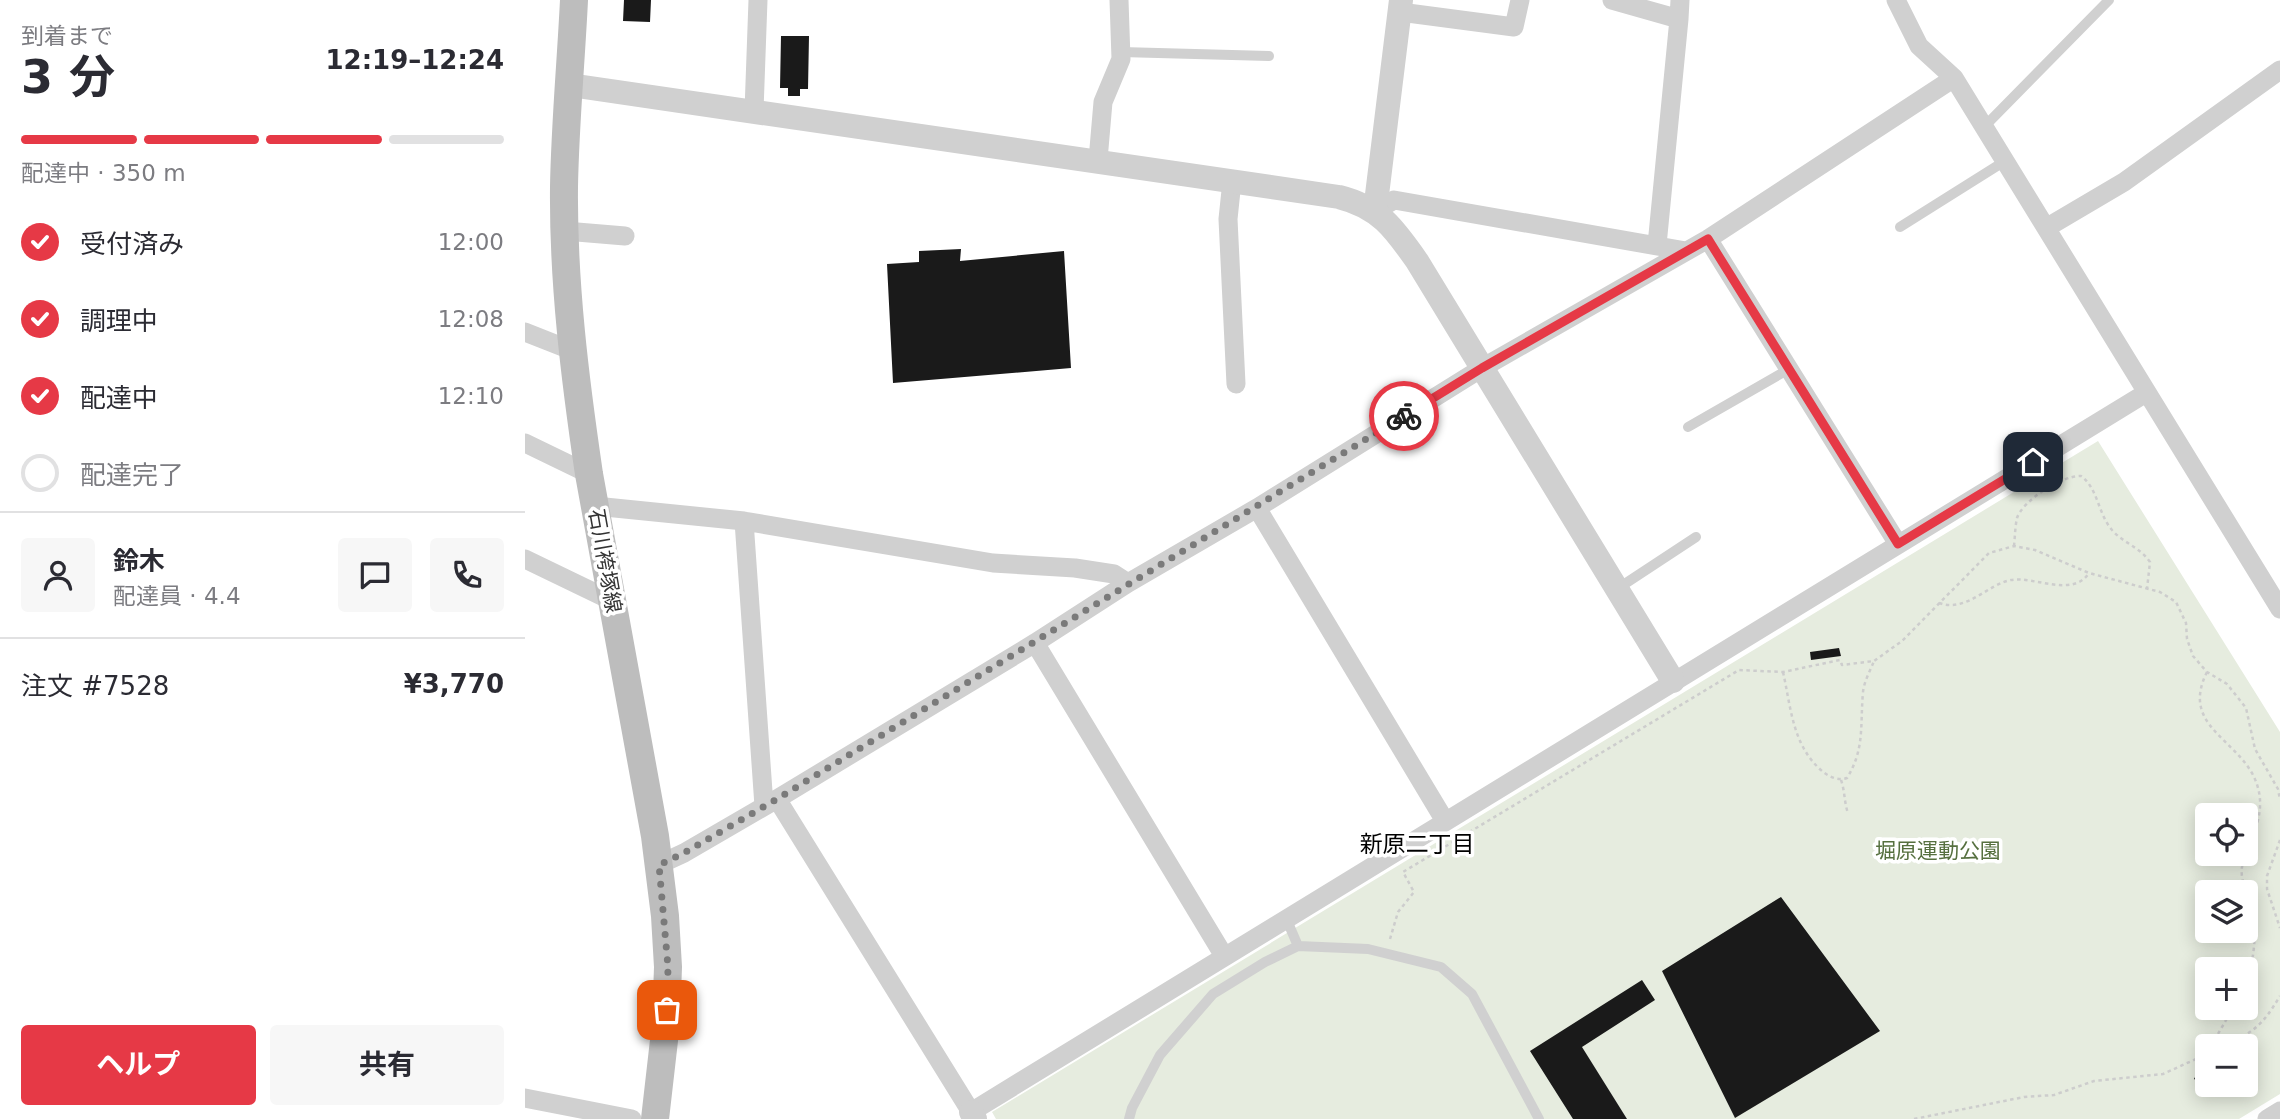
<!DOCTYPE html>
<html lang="ja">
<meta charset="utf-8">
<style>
body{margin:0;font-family:"DejaVu Sans","Noto Sans JP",sans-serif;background:#f7f7f7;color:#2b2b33;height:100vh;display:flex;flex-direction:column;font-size:26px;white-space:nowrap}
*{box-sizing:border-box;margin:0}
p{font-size:23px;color:#7c7c81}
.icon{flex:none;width:38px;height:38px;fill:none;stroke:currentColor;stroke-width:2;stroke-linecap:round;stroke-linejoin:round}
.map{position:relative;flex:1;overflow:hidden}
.drawer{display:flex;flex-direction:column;background:#fff;width:525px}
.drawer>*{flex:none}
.controls{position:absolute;left:1670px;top:803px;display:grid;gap:14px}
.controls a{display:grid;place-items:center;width:63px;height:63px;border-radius:7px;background:#fff;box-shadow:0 4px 18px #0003;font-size:35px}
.pin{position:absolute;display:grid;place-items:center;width:60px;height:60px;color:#fff;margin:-30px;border-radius:14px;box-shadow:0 4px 10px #0006}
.courier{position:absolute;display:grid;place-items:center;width:70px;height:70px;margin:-35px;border:5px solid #e63946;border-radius:50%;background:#fff;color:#222;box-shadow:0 2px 9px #0007}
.summary em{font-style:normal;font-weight:700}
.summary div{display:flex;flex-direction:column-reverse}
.summary{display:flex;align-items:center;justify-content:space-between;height:119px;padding:0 21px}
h1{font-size:46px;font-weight:700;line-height:52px}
.bar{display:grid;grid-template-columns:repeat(4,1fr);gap:10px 7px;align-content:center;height:84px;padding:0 21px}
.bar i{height:9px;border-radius:5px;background:#e1e1e2}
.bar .active{background:#e63946}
.bar p{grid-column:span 4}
.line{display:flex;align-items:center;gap:18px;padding:0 21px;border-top:2px solid #e1e1e2}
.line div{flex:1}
.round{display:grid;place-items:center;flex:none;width:74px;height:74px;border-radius:7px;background:#f7f7f7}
ol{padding:0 21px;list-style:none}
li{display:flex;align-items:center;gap:21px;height:77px}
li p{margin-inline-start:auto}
li .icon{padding:7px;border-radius:50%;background:#e63946;color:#fff;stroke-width:4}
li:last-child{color:#7c7c81}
li i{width:38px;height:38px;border:4px solid #e1e1e2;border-radius:50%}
.primary-button{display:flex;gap:14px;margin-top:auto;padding:14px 21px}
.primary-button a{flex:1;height:80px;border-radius:7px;background:#e63946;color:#fff;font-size:28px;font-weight:700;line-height:80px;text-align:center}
.primary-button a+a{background:#f7f7f7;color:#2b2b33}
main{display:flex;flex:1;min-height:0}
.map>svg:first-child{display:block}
</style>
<main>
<section class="drawer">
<div class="summary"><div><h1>3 分</h1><p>到着まで</p></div><em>12:19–12:24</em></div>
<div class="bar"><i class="active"></i><i class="active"></i><i class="active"></i><i></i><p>配達中 · 350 m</p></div>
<ol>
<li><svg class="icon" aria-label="check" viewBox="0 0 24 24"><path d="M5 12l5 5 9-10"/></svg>受付済み<p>12:00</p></li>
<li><svg class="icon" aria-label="check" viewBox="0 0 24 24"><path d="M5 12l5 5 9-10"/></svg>調理中<p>12:08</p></li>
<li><svg class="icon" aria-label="check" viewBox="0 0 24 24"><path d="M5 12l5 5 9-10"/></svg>配達中<p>12:10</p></li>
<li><i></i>配達完了</li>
</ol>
<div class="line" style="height:126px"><a class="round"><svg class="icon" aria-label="person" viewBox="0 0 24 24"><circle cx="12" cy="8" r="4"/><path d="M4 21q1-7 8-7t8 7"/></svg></a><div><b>鈴木</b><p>配達員 · 4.4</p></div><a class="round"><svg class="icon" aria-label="chat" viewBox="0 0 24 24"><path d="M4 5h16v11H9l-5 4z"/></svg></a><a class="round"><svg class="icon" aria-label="phone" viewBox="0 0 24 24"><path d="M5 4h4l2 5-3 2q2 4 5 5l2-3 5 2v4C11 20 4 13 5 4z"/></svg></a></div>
<div class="line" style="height:91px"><div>注文 #7528</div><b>¥3,770</b></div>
<div class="primary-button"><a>ヘルプ</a><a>共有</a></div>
</section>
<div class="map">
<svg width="1755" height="1119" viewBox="0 0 1755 1119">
<rect width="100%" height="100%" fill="#fff"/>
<path fill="#e6ecdf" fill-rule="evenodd" d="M1573,441L1755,732V1094L1714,1119H471L467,1112ZM1682,816H1720V854H1682ZM1682,892H1720V931H1682ZM1682,970H1720V1008H1682ZM1682,1046H1720V1085H1682Z"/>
<path fill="#1a1a1a" d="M99,0H126L125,22L98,21Z
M256,36H284L283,89H275V96H263V88H255Z
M436,249L435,261L539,251L546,368L368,383L362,264L394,262V251Z
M1314,648L1316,656L1286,660L1285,652Z
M1256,897L1355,1031L1210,1118L1137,971Z
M1117,980L1130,1000L1057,1047L1102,1119H1048L1005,1051Z
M1682,1072V1081L1673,1086L1669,1078Z"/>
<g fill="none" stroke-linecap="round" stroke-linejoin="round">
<path stroke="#cdcdcd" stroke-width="2.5" stroke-dasharray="3.5 3.5" stroke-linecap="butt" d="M1489,546C1490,537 1490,527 1492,518C1498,500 1538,475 1556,476C1573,488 1573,514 1587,530C1598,543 1615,547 1625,562L1622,589
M1414,603C1441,613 1463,584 1486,580C1509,576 1548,598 1564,573
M1258,672C1266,707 1267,745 1297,771C1304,777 1313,781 1322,778C1340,749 1335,725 1338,692C1339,682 1345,671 1349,661
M1682,672C1656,724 1708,737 1728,775C1741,801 1734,821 1724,847C1722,853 1718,860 1717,867C1715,879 1722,892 1725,903C1732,928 1731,958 1720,982
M1316,780C1320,791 1319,802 1323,813
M1755,840L1742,876V889L1755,928
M865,939L873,912L889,892L878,872L1214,670L1258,672L1315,660L1317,665L1349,661L1377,641L1464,553L1489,546L1510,550L1564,573L1635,592L1651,602L1661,623L1662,639L1668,656L1682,672L1702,684L1721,708L1730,749L1753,789L1755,800
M1686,1046L1708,1008
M1698,1046C1729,1032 1737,1026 1755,996
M1389,1119L1499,1097L1529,1095L1569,1081L1638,1074L1682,1054"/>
<path stroke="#d0d0d0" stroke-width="10" d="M596,52L744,56
M1459,127L1584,0
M1375,227L1480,161
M1163,427L1264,369
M1092,589L1171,537
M761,918L773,946
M604,1119L607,1108L635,1055L688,994L740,962L773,946L843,949L916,967L947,994L1014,1119"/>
<path stroke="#d0d0d0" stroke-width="19" d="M1087,0L1154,19L1132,245
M1371,0L1394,46L1429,78L1755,609
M875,12L989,27L995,0
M1154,19L1155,0
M229,111L233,0
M573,160L578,102L596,59L594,0
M707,181L703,219L711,384
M850,211L869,200L1161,251
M1521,228L1599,182L1755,70
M40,231L100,236
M1183,239L1373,544
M0,332L48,351
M0,443L64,474
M70,506L219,521L468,563L550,568L589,574L603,583
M732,508L920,821
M219,521L239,806
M0,559L87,601
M510,643L699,956
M252,799L446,1112L1621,393
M133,865L159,853L252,799L510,643L603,583L732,508L957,368L1183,239L1429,78
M0,1098L107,1119
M1742,1119L1755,1111"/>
<path stroke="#d0d0d0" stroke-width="24" d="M45,85L814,197C854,207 869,228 892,261L1148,681
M850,211L876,0
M446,1112L450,1119"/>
<path stroke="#bdbdbd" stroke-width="28" d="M49,0C46,62 40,125 39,187C38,283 50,379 64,474L130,836L140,916L143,967L141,1023L130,1119"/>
</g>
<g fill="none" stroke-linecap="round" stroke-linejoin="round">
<path stroke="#7a7a7a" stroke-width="7" stroke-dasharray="0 12.6" d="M142,1010L143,967L134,865L159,853L252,799L879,416"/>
<path stroke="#e63946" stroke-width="9" d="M879,416L957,368L1183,239L1373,544L1508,462"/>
</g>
<g text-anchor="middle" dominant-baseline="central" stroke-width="7" stroke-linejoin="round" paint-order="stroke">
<g font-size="21" fill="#333" stroke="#fff">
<text transform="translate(80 561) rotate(80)">石川袴塚線</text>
</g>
<g font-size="21" fill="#56703f" stroke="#fff">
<text x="1413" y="851">堀原運動公園</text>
</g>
<g font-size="23" fill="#000" stroke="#fff">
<text x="892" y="844">新原二丁目</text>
</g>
</g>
</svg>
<div class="controls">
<a><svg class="icon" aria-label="locate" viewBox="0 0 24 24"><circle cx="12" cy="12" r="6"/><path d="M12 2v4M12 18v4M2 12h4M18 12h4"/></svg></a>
<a><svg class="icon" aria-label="layers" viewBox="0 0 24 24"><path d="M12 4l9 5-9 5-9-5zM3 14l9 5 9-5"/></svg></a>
<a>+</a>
<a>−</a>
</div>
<div class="pin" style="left:142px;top:1010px;background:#ea580c"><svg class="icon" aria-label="bag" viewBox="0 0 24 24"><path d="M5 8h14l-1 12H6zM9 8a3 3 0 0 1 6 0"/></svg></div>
<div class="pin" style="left:1508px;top:462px;background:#1f2937"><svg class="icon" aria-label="home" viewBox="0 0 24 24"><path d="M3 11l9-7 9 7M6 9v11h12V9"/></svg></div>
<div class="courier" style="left:879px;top:416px"><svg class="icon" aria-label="bike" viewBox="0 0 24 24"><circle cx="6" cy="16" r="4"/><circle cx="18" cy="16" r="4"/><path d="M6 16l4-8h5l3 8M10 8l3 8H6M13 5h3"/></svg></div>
</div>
</main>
